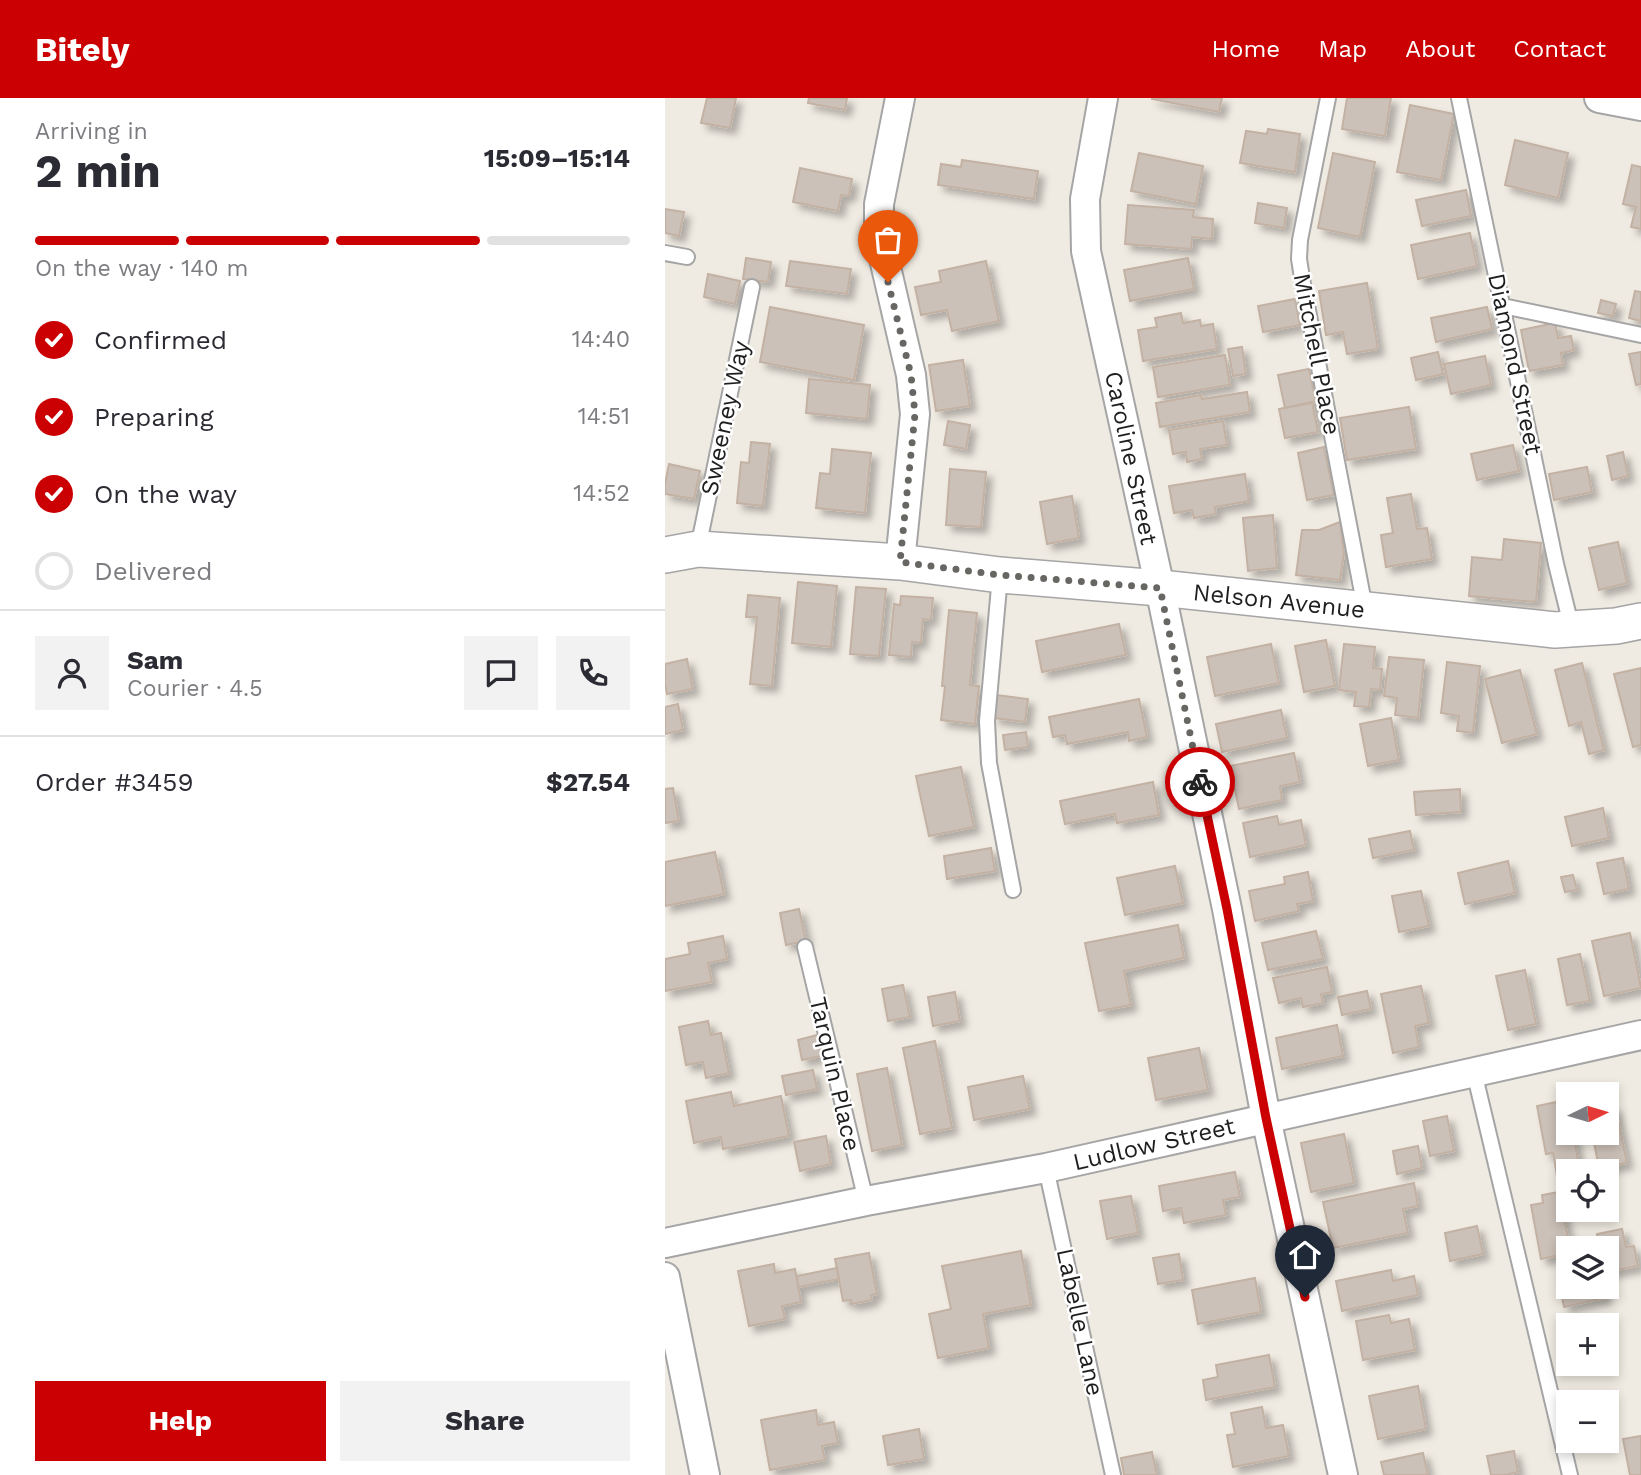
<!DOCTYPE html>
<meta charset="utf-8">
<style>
body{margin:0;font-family:"Work Sans",sans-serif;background:#f2f2f3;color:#2b2b33;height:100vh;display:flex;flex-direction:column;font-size:26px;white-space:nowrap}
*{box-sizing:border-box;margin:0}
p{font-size:23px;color:#7c7c81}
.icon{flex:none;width:38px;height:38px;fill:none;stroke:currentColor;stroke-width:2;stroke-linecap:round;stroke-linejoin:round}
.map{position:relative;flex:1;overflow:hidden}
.panel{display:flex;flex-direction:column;background:#fff;width:665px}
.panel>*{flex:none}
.needle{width:46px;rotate:85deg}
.buttons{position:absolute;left:891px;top:984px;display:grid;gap:14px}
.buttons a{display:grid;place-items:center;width:63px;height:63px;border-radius:0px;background:#fff;box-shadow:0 4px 10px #0003;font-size:35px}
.pin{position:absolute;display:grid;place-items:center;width:60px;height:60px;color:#fff;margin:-72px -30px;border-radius:50% 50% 50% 0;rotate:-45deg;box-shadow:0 0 7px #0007}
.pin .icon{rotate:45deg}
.courier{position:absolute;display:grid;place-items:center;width:70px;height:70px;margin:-35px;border:5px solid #cb0003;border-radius:50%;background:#fff;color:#222;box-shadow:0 2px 9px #0007}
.overview em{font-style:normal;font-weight:700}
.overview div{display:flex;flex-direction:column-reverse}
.overview{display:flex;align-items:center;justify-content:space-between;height:119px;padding:0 35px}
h1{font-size:46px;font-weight:700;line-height:52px}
.bar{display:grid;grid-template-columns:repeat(4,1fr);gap:10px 7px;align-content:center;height:84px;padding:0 35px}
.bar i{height:9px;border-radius:5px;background:#e1e1e2}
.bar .on{background:#cb0003}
.bar p{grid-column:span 4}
.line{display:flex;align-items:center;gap:18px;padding:0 35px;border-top:2px solid #e1e1e2}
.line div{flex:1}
.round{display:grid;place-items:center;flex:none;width:74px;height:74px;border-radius:0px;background:#f2f2f3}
ol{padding:0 35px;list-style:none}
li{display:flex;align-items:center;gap:21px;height:77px}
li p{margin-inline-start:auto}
li .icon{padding:7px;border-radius:50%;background:#cb0003;color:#fff;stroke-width:4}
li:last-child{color:#7c7c81}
li i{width:38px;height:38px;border:4px solid #e1e1e2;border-radius:50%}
.cta{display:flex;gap:14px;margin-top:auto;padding:14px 35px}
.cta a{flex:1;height:80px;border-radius:0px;background:#cb0003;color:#fff;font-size:28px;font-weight:700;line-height:80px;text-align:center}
.cta a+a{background:#f2f2f3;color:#2b2b33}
header{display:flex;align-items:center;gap:42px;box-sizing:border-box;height:98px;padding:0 35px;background:#cb0003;color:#fff}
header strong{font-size:33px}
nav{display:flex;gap:38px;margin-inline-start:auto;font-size:24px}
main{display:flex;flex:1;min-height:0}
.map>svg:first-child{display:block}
</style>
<header>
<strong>Bitely</strong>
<nav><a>Home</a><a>Map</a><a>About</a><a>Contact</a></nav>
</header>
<main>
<section class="panel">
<div class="overview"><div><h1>2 min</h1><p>Arriving in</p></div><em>15:09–15:14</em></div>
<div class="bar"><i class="on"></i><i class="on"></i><i class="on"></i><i></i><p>On the way · 140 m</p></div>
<ol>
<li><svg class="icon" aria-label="check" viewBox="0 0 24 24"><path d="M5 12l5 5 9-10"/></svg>Confirmed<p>14:40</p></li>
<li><svg class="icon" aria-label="check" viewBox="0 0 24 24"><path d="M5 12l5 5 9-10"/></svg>Preparing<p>14:51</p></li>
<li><svg class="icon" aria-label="check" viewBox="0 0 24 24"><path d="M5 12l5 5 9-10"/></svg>On the way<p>14:52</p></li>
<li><i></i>Delivered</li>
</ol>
<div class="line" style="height:126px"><a class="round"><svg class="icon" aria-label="person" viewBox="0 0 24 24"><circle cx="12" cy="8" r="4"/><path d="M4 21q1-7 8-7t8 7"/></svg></a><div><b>Sam</b><p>Courier · 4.5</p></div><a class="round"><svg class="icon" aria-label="chat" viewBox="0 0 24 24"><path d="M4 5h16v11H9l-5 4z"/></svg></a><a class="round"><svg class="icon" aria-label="phone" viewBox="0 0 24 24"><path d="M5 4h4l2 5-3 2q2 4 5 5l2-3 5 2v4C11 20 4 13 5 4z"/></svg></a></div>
<div class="line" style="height:91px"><div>Order #3459</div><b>$27.54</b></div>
<div class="cta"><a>Help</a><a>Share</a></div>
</section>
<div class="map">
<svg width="976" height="1377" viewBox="0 0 976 1377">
<defs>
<filter id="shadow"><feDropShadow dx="6" dy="6" stdDeviation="3.5" flood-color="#0004"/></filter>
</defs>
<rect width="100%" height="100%" fill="#f0ebe2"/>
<path fill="#ccc1b8" stroke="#c3b1a3" stroke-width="2" filter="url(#shadow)" d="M42,0H71L65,30L36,25Z
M144,0H182L180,12L143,5Z
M487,0H557L554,14L487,1Z
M682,0H726L720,38L677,31Z
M745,7L789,16L776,82L732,74Z
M603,31L635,36L630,74L575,65L581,33L602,36Z
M850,42L903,55L893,100L840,87Z
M474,55L538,68L531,106L466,93Z
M668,55L710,64L695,139L653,130Z
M297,62L373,73L369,101L273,87L276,66L296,69Z
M967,67L976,69V131L966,129L971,109L958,106Z
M135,70L187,81L184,98L176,97L173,113L128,104Z
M801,92L806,118L757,128L751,102Z
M593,105L622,110L619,130L590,125Z
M463,107L529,112L528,119L548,121L547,141L527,139L526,151L460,146Z
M0,111L19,114L14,138L0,135Z
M805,135L812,168L753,181L746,147Z
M81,160L106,164L103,184L78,181Z
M523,160L529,191L465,203L459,172Z
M125,163L186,171L182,196L121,188Z
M321,163L334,223L287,233L282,212L256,217L250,189L276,184L274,173Z
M43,176L75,183L70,206L39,199Z
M702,185L713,251L682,256L678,234L661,237L654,193Z
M970,193L976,194V223L964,220Z
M630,201L635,227L598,234L593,208Z
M936,202L951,206L948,218L933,215Z
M105,209L199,227L189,282L95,264Z
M822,209L827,231L771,244L766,220Z
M516,215L518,225L535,222L536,228L548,226L552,251L478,263L473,232L492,229L490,220Z
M890,225L893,240L906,238L909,252L896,255L898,267L864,273L856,232Z
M577,249L581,276L568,278L563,251Z
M773,254L778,276L751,282L746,260Z
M976,254V286L971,287L964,256Z
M560,257L565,287L493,299L488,269Z
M820,258L826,287L786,296L779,266Z
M298,262L305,308L271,313L264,267Z
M644,271L651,304L620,310L613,277Z
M144,281L205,287L202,321L141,315Z
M582,294L585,314L495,329L491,305L536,297L537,301Z
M647,304L653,334L620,340L614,311Z
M744,309L751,351L682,362L675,320Z
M283,323L305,327L301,351L279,347Z
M558,323L562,347L535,351L537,361L522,364L521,354L508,356L504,332Z
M86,344L105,346L98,408L72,405L76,364L84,365Z
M848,347L854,373L812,382L806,356Z
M659,349L669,397L642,402L633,355Z
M167,351L206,355L200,415L151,410L155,375L165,376Z
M958,354L963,378L947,382L942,358Z
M4,366L35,373L29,401L0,396V386Z
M922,369L927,394L889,402L884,376Z
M285,371L321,374L316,429L281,427Z
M580,376L584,403L550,409L551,416L529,420L527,412L509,415L504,388Z
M746,396L752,431L762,430L767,461L721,469L716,437L728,435L722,400Z
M407,398L414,440L382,446L375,404Z
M608,417L612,470L583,473L578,420Z
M675,424L679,455L675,482L631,477L637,432H654Z
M839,441L876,445L871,504L804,498L807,459L837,462Z
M953,444L962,485L934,492L924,450Z
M133,484L172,488L166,549L127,545Z
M191,489L221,491L214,558L185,556Z
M83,497L115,500L107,588L85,586L92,519H81Z
M236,498L268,500L266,522L258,521L256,545L247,544L246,559L224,557L229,506L235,507Z
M284,512L312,515L305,587L314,588L310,626L276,622L280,588H277Z
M454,526L461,557L377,574L371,543Z
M661,542L670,588L639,594L630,548Z
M606,546L614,585L550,598L542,559Z
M679,546L710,549L708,570L717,571L715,592L706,591L704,609L689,608L691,594L674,592Z
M724,559L759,562L753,620L730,617L732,600L719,598Z
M22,561L28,591L2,596L0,585V566Z
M782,564L815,568L808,635L792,633L794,618L776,615Z
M917,565L939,652L924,656L916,624L904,628L890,572Z
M976,570V647L968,649L949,576Z
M855,572L872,636L837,645L820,581Z
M331,597L363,601L360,624L328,620Z
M474,601L482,639L464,643L463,634L402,646L400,637L388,639L384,619Z
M13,606L18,632L0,636V609Z
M616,612L622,640L557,654L551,626Z
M726,620L734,662L703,668L695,626Z
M361,634L363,649L340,652L338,637Z
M629,655L635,684L615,688L617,702L574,711L565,668Z
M296,669L309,729L264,738L251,678Z
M488,684L494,717L452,725L450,716L400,726L395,703Z
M8,690L14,723L0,725V691Z
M795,691L796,714L751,717L749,694Z
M938,710L944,740L907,748L900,719Z
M612,718L614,727L636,722L641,747L585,759L578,725Z
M745,733L749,752L708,760L704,741Z
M326,750L330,773L282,781L279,758Z
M50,754L59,796L0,808V764Z
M958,760L964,791L939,796L932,765Z
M843,763L850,795L800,806L793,775Z
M510,768L518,805L460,817L452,780Z
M643,774L648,803L632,806L634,813L590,823L584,793L620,786L619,779Z
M908,777L912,792L900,794L896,779Z
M756,793L764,828L734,834L727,798Z
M134,811L141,843L121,847L115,815Z
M513,827L519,860L459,873L466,907L434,913L420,845Z
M651,833L658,861L603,872L597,845Z
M965,835L976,890L939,898L927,843Z
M58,838L62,861L43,865L47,884L0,893V861L25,856L23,845Z
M915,856L925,903L902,907L893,861Z
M662,869L667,894L656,896L658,905L638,909L636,900L614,905L608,880Z
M860,872L871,926L843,932L831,878Z
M238,887L245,919L223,923L217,891Z
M756,888L764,925L750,928L754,949L728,955L716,896Z
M702,893L706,911L677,917L673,899Z
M290,894L295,923L268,928L263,899Z
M43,923L46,937L56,935L64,975L41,980L38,964L21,967L14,929Z
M672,927L678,958L617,971L611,940Z
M152,937L156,958L137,962L133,942Z
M270,943L287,1030L255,1036L238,950Z
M534,950L543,992L491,1002L483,960Z
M222,970L237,1047L207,1053L192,976Z
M148,972L152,991L121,997L117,978Z
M358,978L365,1011L309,1022L303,989Z
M66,994L69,1008L116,998L124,1038L58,1051L56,1039L29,1045L21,1003Z
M901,1002L903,1012V1034H908L915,1073H903V1076L892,1078L888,1055L881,1056L872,1008Z
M950,1008L962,1065L934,1070L927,1034H942V1009Z
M782,1018L789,1053L765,1058L758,1023Z
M679,1036L689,1085L646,1094L636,1045Z
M161,1038L166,1066L135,1073L129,1044Z
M753,1048L757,1070L732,1076L728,1053Z
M570,1074L575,1099L558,1102L561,1117L519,1125L516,1110L498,1113L494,1088Z
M749,1085L753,1108L738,1111L743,1135L668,1150L658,1104Z
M894,1094L903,1140L892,1142L895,1157L876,1161L866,1107L878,1105L877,1097Z
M466,1098L473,1135L442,1141L435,1103Z
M812,1128L818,1156L785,1163L780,1135Z
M957,1131L961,1149L969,1148L973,1168L942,1174V1150H934L932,1136Z
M356,1153L366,1207L318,1216L324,1250L273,1260L264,1216L286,1211L277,1168Z
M204,1155L212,1196L206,1197L207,1202L186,1206V1202L178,1203L170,1161Z
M514,1156L518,1182L493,1186L488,1160Z
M109,1166L110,1175L130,1171L136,1204L117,1208L120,1221L84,1228L73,1173Z
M172,1170L174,1181L133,1189L132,1178Z
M726,1172L728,1183L749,1178L753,1197L677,1213L671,1183Z
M903,1172V1188H938L940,1200L899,1209L892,1174Z
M590,1180L596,1214L533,1226L527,1192Z
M724,1217L726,1225L744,1221L750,1252L698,1262L691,1223Z
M604,1257L610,1289L541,1302L538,1282L553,1279L551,1267Z
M753,1288L761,1331L713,1341L704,1298Z
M597,1309L601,1330L618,1327L624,1358L568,1369L562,1337L570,1336L566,1315Z
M151,1312L153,1327L169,1324L173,1345L157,1348L160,1362L105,1372L96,1322Z
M254,1331L259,1361L223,1367L218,1338Z
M976,1338V1377H965L958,1341Z
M849,1353L853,1374L840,1377H826L822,1358Z
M487,1354L492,1377H459L456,1360Z
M758,1355L763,1377H719L716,1364Z"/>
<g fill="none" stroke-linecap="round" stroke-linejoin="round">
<g stroke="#a5a5a5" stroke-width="18">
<path id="service" d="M663,0L635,142L634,161L638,186L700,510
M794,0L891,466L907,531
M0,155L22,159
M838,208L976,237
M33,450L87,189
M335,478L322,623L324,665L348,792
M140,849L201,1103
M809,974L905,1377
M381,1070L448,1377"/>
</g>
<g stroke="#a5a5a5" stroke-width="32">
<path id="minor" d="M235,0L214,106V139L246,277L250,316L235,464
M438,0L420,101L421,153L495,490L562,811L601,1020L678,1377
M934,0L976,8
M0,1145L201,1103L381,1070L976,937
M0,1179L40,1377"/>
</g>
<g stroke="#a5a5a5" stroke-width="38">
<path id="tertiary" d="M0,457L33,451L235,464L335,477L495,490L890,532L951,528L976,523"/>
</g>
<use href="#service" stroke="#fff" stroke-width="14"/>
<use href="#minor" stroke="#fff" stroke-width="28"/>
<use href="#tertiary" stroke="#fff" stroke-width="35"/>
</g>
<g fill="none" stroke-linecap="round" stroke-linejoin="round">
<path stroke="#686663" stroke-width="7" stroke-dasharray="0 12.6" d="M223,184L246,277L250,316L235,464L335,477L495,490L535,684"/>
<path stroke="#cb0003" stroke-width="9" d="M535,684L562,811L601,1020L640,1199"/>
</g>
<g text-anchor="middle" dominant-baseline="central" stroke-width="5" stroke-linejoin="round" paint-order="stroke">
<g font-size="24" fill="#1e1e1e" stroke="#fff">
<text transform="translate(652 256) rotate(79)">Mitchell Place</text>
<text transform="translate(850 266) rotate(78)">Diamond Street</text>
<text transform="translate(60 320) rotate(-78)">Sweeney Way</text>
<text transform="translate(466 360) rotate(78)">Caroline Street</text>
<text transform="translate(614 503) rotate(6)">Nelson Avenue</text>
<text transform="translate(170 976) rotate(77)">Tarquin Place</text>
<text transform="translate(489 1046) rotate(-13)">Ludlow Street</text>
<text transform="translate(415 1224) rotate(78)">Labelle Lane</text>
</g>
</g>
</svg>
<div class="buttons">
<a><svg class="needle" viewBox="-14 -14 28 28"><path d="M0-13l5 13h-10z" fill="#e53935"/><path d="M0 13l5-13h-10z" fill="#7c7c81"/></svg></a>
<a><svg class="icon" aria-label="locate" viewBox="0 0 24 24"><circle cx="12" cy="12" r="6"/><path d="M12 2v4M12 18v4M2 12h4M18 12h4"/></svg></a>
<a><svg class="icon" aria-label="layers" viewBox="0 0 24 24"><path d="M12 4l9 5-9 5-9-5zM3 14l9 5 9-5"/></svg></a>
<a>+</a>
<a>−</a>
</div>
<div class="pin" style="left:223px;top:184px;background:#ea580c"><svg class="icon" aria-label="bag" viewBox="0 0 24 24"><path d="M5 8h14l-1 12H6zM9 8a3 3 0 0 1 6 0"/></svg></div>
<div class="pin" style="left:640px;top:1199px;background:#1f2937"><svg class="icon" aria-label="home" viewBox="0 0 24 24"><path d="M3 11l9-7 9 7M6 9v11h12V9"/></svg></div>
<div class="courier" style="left:535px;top:684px"><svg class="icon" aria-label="bike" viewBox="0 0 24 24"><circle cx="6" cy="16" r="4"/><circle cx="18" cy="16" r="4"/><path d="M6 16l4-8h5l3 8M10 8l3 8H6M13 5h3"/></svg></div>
</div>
</main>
